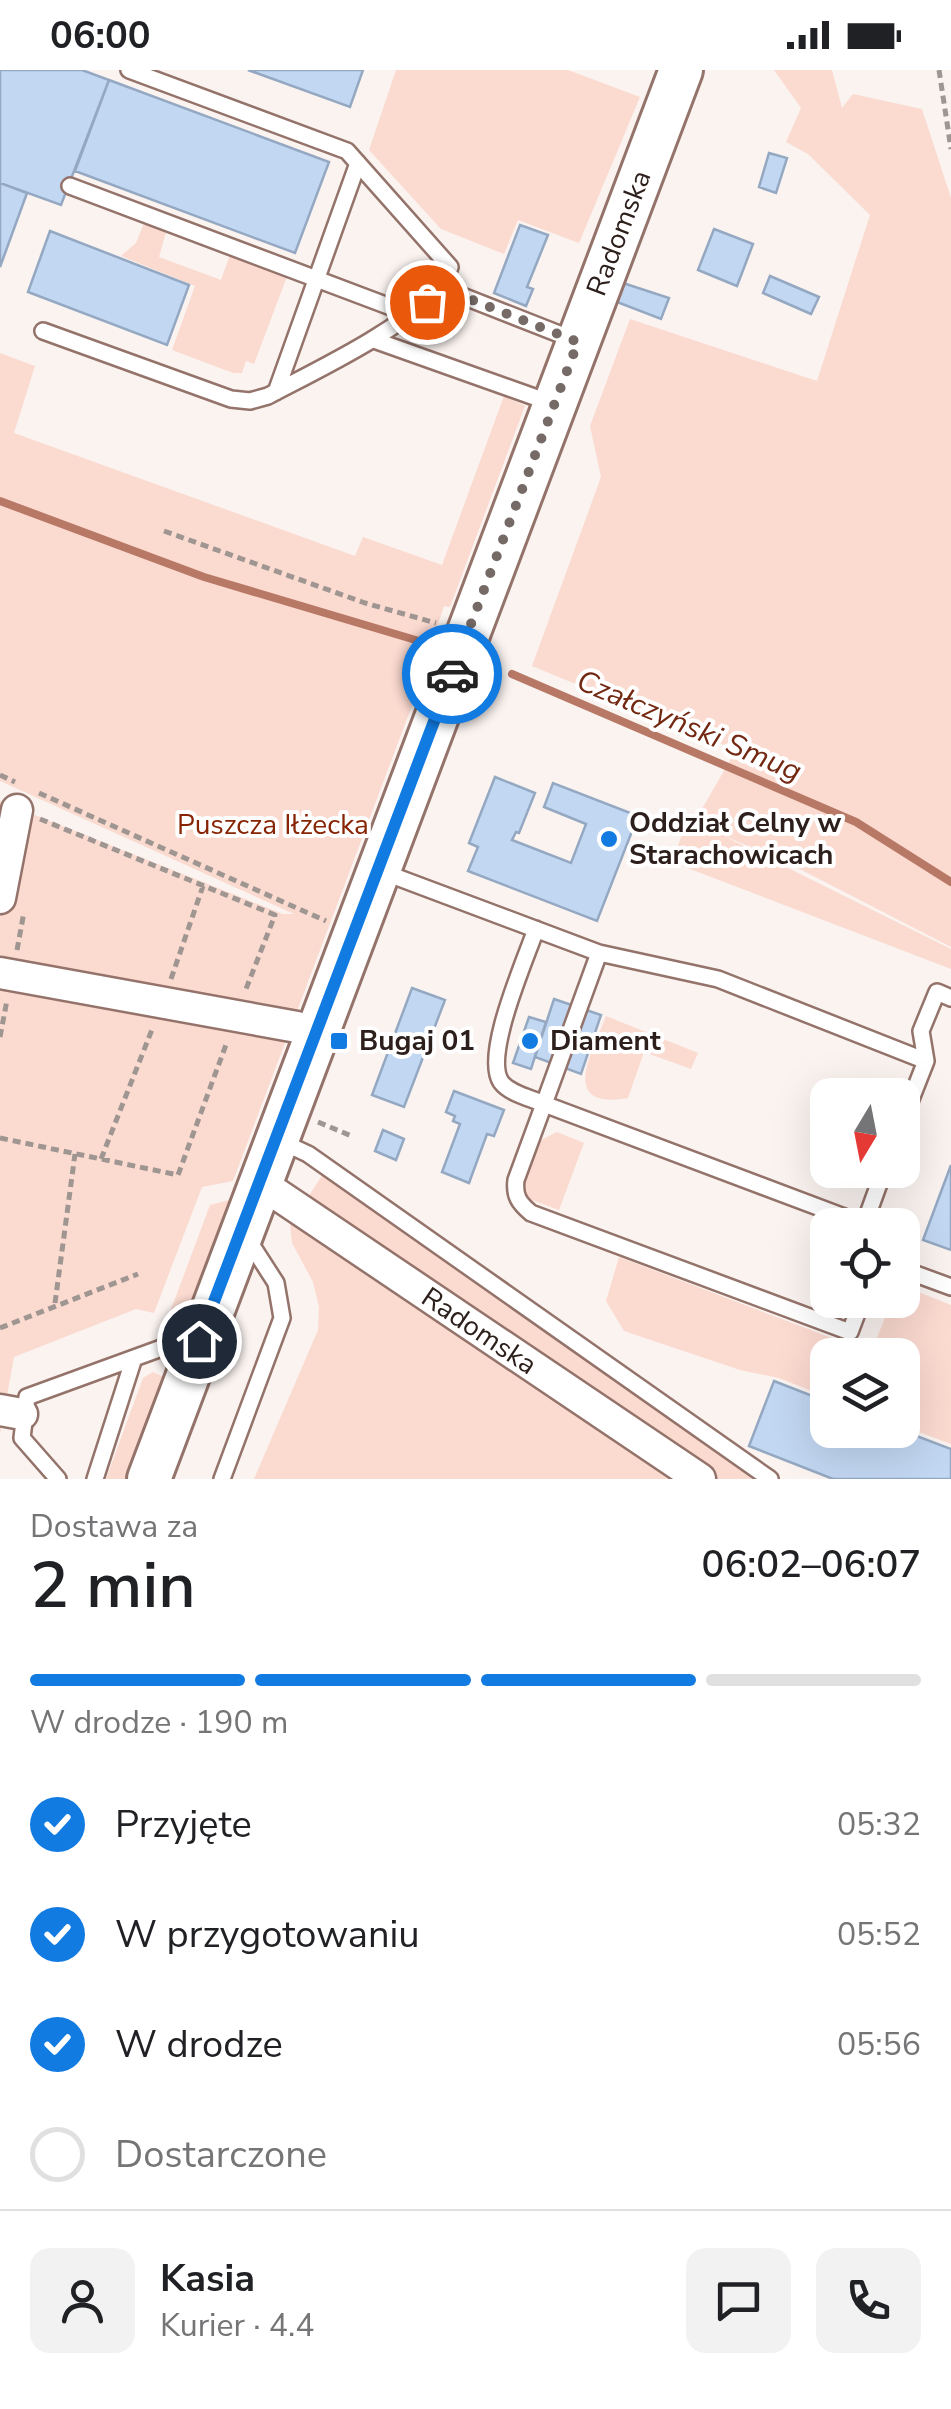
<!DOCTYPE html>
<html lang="pl">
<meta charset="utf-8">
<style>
body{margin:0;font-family:"Nunito Sans",sans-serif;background:#f2f2f2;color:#202124;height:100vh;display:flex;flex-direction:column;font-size:38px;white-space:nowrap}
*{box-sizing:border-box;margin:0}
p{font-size:32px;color:#757577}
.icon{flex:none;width:55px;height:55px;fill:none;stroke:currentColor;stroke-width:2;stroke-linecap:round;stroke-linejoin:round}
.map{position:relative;height:1409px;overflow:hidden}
.details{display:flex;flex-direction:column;background:#fff;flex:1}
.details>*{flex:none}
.needle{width:65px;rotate:190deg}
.tools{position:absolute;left:810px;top:1008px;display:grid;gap:20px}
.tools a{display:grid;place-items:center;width:110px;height:110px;border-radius:20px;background:#fff;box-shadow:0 10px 40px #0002;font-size:50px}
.pin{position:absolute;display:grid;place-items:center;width:85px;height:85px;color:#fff;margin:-42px;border:5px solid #fff;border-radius:50%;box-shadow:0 2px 10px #0007}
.courier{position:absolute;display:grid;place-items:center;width:100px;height:100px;margin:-50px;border:8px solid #117be2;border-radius:50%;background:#fff;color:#222;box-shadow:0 2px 12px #0007}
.head em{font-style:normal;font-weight:600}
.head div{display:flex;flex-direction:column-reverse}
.head{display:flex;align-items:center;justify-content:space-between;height:170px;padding:0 30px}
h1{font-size:65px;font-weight:600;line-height:75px}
.bar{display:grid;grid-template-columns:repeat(4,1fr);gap:15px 10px;align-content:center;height:120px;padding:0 30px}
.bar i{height:12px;border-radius:8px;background:#e0e0e0}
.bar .selected{background:#117be2}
.bar p{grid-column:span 4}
.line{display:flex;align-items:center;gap:25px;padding:0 30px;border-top:2px solid #e0e0e0}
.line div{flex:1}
.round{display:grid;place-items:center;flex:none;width:105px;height:105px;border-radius:20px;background:#f2f2f2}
ol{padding:0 30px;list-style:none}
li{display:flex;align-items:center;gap:30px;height:110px}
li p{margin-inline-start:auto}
li .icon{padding:10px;border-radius:50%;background:#117be2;color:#fff;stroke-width:4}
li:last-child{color:#757577}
li i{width:55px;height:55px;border:5px solid #e0e0e0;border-radius:50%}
.status{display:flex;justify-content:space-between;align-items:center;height:70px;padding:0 50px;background:#fff;direction:ltr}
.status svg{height:28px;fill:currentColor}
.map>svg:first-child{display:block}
</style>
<div class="status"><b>06:00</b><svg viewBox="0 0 49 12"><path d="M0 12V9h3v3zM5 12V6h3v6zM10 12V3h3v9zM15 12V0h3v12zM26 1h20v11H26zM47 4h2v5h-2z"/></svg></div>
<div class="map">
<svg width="951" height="1409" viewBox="0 0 951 1409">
<rect width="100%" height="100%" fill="#faf3f0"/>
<path fill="#fbdad0" d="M396,0H568L640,27L579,173L518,150L504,184L441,159L369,80Z
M774,0H832L842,38L853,24L922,39L951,128V877L788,793L722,765L951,879V899L672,792L688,748L695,751L736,680L532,596L601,407L590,356L630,249L817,311L870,145L808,84L786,72L801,38Z
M144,153L166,162L159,187L221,210L231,182L288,204L254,294L246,291L242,303H233L172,280L195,216L121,186L136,173Z
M0,283L35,296L14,363L355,486L363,467L442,495L504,326L525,336L450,537L444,536L430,579L433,580L233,1111L202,1117L154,1243L136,1239L14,1287L0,1364V731L283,844H294L0,711Z
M606,946L698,983L691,999L644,982L628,1028C558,1040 592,983 606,946Z
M557,1062L584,1073L559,1140L529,1129L523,1115L541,1070Z
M323,1104L602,1297L754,1409H254L318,1260L319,1237L313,1212L292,1173L290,1155Z
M233,1129L188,1252L179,1260L163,1261L210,1135Z
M619,1187L871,1283L892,1230H902L903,1216L951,1235V1374L903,1356L902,1285H828L827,1327L779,1308L740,1300L624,1261L606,1231Z
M153,1302L164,1307L166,1317L129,1409H106L143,1308Z"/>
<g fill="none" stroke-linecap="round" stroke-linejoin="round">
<path stroke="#b87866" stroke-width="8" d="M0,431L204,507L429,574
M512,604L856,752L951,812"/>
</g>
<path fill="#c2d7f2" stroke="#94a8c2" stroke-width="2.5" d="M0,0H82L109,10L61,135L0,113Z
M248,0H363L350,37Z
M109,10L329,92L295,183L75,101Z
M769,83L787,88L776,123L759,117Z
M0,113L27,123L0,197Z
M520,155L548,165L527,217L533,219L526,236L494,223Z
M714,159L753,174L737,216L698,200Z
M50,161L189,215L167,275L28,222Z
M770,206L819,227L811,244L763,223Z
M623,213L669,228L661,249L617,232Z
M495,707L535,723L519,763L516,762L512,770L571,793L586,754L544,737L553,713L638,746L597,851L468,801L478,777L469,773Z
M412,918L445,930L404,1037L372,1025Z
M554,929L601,945L581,1004L535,987Z
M529,947L546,952L531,999L513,993Z
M454,1021L504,1040L494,1066L487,1064L469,1113L442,1102L460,1054L453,1051L455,1046L446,1042Z
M383,1060L404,1069L396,1090L375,1081Z
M951,1095V1180L923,1170Z
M774,1311L828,1332V1360H901L951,1379V1409H833L749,1376Z"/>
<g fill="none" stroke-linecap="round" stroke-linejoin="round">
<g stroke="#94736a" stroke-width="20">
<path id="lane" d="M129,0L347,81L450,197L442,218L577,271
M70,116L412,245
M43,261L231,329L250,331L268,326C329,294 391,265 442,218
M374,270L554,334
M276,322L358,93
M383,802L599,883L718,909L926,991L921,961L937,922L951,928
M536,859C525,891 483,985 501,1012C510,1024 531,1028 544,1034L599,883
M902,1052L926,991
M280,1071L308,1084L770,1409
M864,1155L884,1100
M902,1199L951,1217
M862,1230L850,1262L531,1143C519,1133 514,1126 516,1110L544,1034L863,1154
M58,1409L22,1368L27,1327L167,1276L195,1271
M95,1409L134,1288
M222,1409L282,1248L276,1213L247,1168"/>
</g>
<g stroke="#94736a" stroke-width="35">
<path id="street" d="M0,828L17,740
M0,903L297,957
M259,1112L700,1409
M0,1340L22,1344"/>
</g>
<g stroke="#94736a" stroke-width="48">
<path id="secondary" d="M149,1409L681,0"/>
</g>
<path stroke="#9f9692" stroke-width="5" stroke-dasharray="8 5" stroke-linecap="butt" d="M939,0L951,79
M164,461L365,533L436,553
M0,705L15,712
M39,723L326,851
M40,749L275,845L246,919
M17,880L24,842
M171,909L203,816
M0,967L7,930
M318,1052L354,1067
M0,1068L178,1105L227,972
M101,1089L153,957
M55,1233L75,1084
M0,1258L138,1204"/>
<use href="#lane" stroke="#fff" stroke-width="15"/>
<use href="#street" stroke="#fff" stroke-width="30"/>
<use href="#secondary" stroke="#fff" stroke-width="42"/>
</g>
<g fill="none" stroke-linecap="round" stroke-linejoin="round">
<path stroke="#756a66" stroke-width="10" stroke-dasharray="0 18" d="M427,232L442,218L578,272L452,604"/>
<path stroke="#117be2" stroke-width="12" d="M199,1271L452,604"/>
</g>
<g fill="#117be2" stroke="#fff" stroke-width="4">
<circle cx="609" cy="769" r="10"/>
<rect x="329" y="961" width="20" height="20" rx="5"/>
<circle cx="530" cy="971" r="10"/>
</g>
<g text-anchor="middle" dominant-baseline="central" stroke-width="8" stroke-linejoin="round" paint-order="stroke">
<g font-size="28" fill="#2d201c" stroke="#fff">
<text transform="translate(619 163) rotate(-69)">Radomska</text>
<text transform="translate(479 1261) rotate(34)">Radomska</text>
</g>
<g font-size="28" font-weight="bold" fill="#2d201c" stroke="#fff" text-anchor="start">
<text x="629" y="753">Oddział Celny w<tspan x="629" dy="32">Starachowicach</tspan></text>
<text x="359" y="971">Bugaj 01</text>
<text x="550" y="971">Diament</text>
</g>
<g font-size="28" fill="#862403" stroke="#fff">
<text x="273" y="755">Puszcza Iłżecka</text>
</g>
<g font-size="30" font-style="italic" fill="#732812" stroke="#fff">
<text transform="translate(689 656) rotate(23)">Czałczyński Smug</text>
</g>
</g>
</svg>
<div class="tools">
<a><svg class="needle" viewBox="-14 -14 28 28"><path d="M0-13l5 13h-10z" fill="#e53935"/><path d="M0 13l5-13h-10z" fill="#757577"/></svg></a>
<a><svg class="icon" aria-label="locate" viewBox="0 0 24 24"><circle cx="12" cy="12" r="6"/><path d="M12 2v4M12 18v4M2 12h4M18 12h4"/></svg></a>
<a><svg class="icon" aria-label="layers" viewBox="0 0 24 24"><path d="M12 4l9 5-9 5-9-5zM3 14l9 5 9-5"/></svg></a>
</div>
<div class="pin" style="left:427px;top:232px;background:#ea580c"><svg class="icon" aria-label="bag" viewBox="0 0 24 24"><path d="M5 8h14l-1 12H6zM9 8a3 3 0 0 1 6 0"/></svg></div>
<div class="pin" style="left:199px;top:1271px;background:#1f2937"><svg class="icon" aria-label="home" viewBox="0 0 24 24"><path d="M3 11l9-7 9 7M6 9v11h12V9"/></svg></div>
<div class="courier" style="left:452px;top:604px"><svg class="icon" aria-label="car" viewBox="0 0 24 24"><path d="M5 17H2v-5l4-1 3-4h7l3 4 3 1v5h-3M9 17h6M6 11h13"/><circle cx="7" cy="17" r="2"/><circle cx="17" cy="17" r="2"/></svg></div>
</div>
<section class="details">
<div class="head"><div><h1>2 min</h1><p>Dostawa za</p></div><em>06:02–06:07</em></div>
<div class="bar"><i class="selected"></i><i class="selected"></i><i class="selected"></i><i></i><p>W drodze · 190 m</p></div>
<ol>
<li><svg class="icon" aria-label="check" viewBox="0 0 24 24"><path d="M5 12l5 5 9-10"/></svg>Przyjęte<p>05:32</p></li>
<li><svg class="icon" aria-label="check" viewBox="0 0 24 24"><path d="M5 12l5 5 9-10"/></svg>W przygotowaniu<p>05:52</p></li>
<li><svg class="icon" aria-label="check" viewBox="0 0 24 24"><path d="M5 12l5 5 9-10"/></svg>W drodze<p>05:56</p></li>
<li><i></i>Dostarczone</li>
</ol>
<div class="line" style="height:180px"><a class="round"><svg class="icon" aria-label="person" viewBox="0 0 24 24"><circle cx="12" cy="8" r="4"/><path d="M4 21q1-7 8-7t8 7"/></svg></a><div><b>Kasia</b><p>Kurier · 4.4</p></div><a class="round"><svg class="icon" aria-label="chat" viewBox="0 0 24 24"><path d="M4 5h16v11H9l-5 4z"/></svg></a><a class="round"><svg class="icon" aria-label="phone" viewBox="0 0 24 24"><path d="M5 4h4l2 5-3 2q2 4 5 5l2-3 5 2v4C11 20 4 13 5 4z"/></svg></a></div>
</section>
